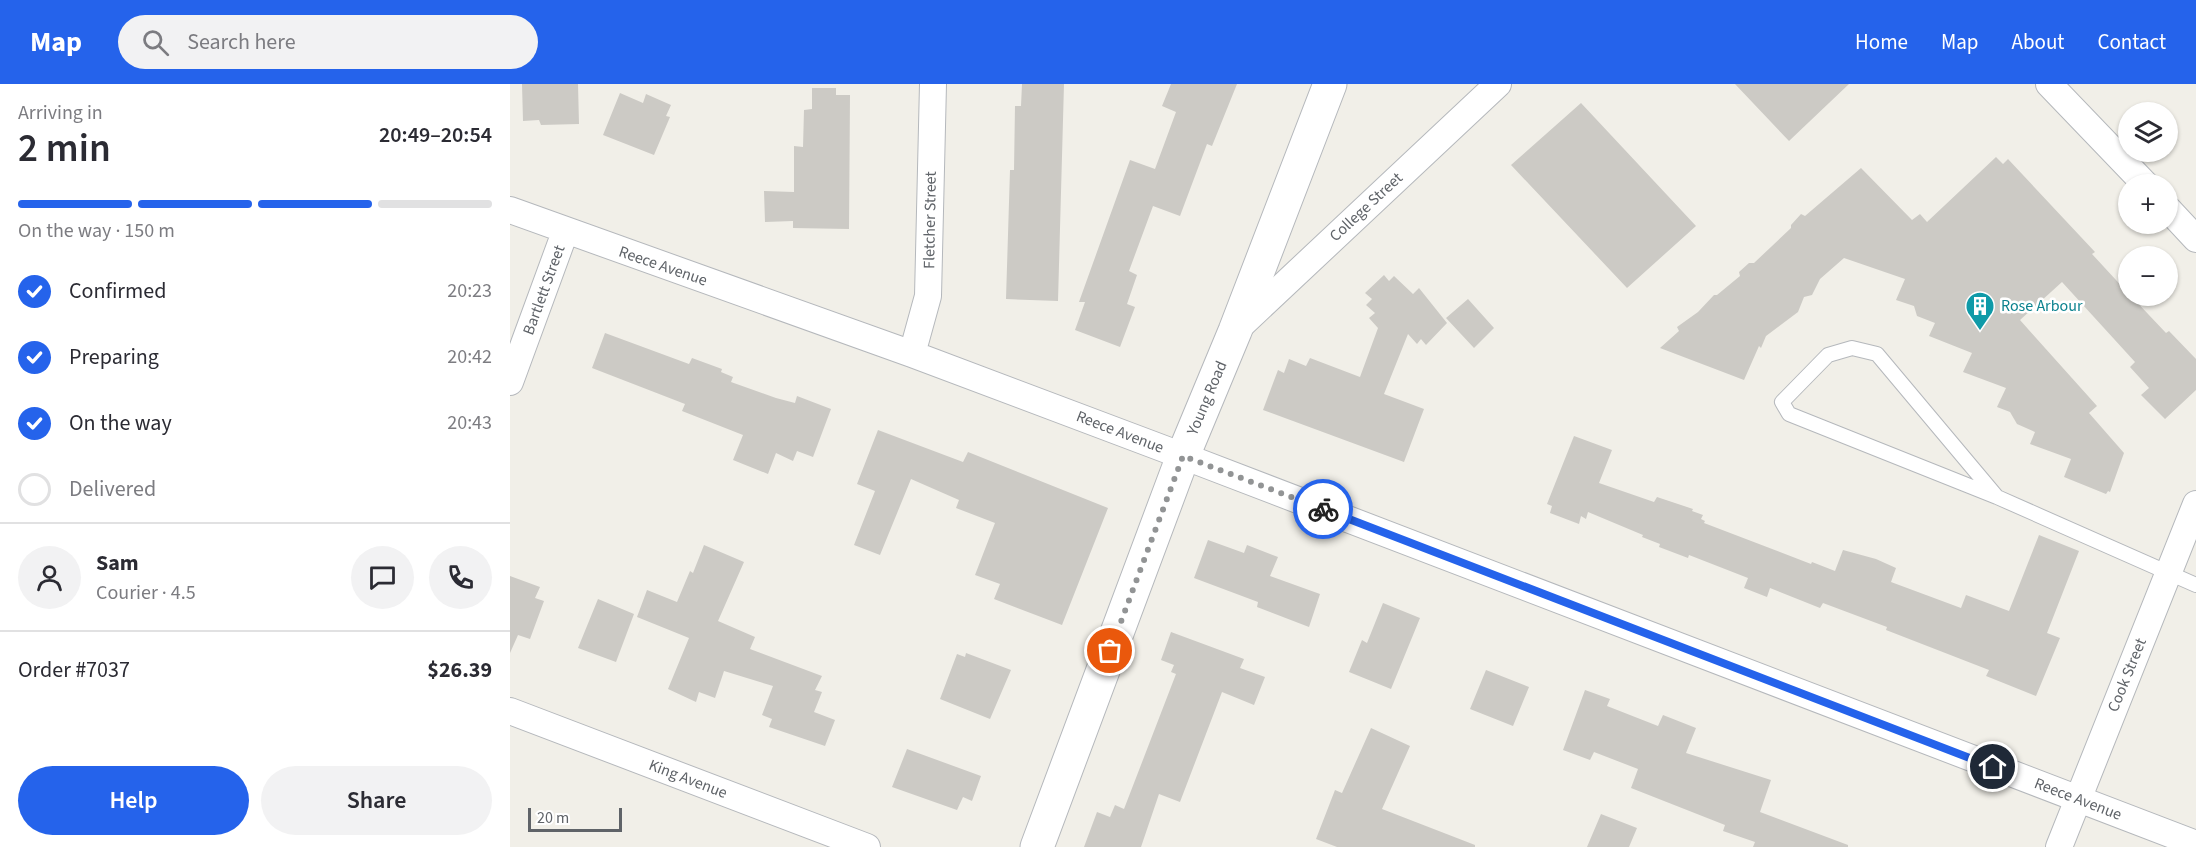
<!DOCTYPE html>
<meta charset="utf-8">
<style>
body{margin:0;font-family:"Source Sans 3",sans-serif;background:#f2f2f3;color:#2b2b33;height:100vh;display:flex;flex-direction:column;font-size:22px;white-space:nowrap}
*{box-sizing:border-box;margin:0}
p{font-size:20px;color:#7c7c81}
.icon{flex:none;width:33px;height:33px;fill:none;stroke:currentColor;stroke-width:2;stroke-linecap:round;stroke-linejoin:round}
.map{position:relative;flex:1;overflow:hidden}
.drawer{display:flex;flex-direction:column;background:#fff;width:510px}
.drawer>*{flex:none}
.buttons{position:absolute;left:1608px;top:18px;display:grid;gap:12px}
.buttons a{display:grid;place-items:center;width:60px;height:60px;border-radius:50%;background:#fff;box-shadow:0 2px 4px #0004;font-size:30px}
.scale{position:absolute;left:18px;bottom:15px;width:94px;box-sizing:border-box;padding-left:6px;border:3px solid #5f6368;border-top:0;font-size:16px;line-height:21px;white-space:nowrap;color:#5f6368;-webkit-text-stroke:4px #fff;paint-order:stroke}
.pin{position:absolute;display:grid;place-items:center;width:51px;height:51px;color:#fff;margin:-26px;border:3px solid #fff;border-radius:50%;box-shadow:0 2px 6px #0007}
.courier{position:absolute;display:grid;place-items:center;width:60px;height:60px;margin:-30px;border:4px solid #2563eb;border-radius:50%;background:#fff;color:#222;box-shadow:0 2px 8px #0007}
.overview em{font-style:normal;font-weight:600}
.overview div{display:flex;flex-direction:column-reverse}
.overview{display:flex;align-items:center;justify-content:space-between;height:102px;padding:0 18px}
h1{font-size:39px;font-weight:600;line-height:45px}
.bar{display:grid;grid-template-columns:repeat(4,1fr);gap:9px 6px;align-content:center;height:72px;padding:0 18px}
.bar i{height:8px;border-radius:4px;background:#e1e1e2}
.bar .on{background:#2563eb}
.bar p{grid-column:span 4}
.line{display:flex;align-items:center;gap:15px;padding:0 18px;border-top:2px solid #e1e1e2}
.line div{flex:1}
.round{display:grid;place-items:center;flex:none;width:63px;height:63px;border-radius:32px;background:#f2f2f3}
ol{padding:0 18px;list-style:none}
li{display:flex;align-items:center;gap:18px;height:66px}
li p{margin-inline-start:auto}
li .icon{padding:6px;border-radius:50%;background:#2563eb;color:#fff;stroke-width:4}
li:last-child{color:#7c7c81}
li i{width:33px;height:33px;border:3px solid #e1e1e2;border-radius:50%}
.primary-button{display:flex;gap:12px;margin-top:auto;padding:12px 18px}
.primary-button a{flex:1;height:69px;border-radius:36px;background:#2563eb;color:#fff;font-size:24px;font-weight:600;line-height:69px;text-align:center}
.primary-button a+a{background:#f2f2f3;color:#2b2b33}
header{display:flex;align-items:center;gap:36px;box-sizing:border-box;height:84px;padding:0 30px;background:#2563eb;color:#fff}
header strong{font-size:28px}
nav{display:flex;gap:33px;margin-inline-start:auto;font-size:21px}
.search{width:420px;height:54px;background:#f2f2f3;display:flex;align-items:center;gap:15px;box-sizing:border-box;padding:0 21px;border-radius:33px;color:#7c7c81;font-size:22px}
main{display:flex;flex:1;min-height:0}
.map>svg:first-child{display:block}
</style>
<header>
<strong>Map</strong>
<div class="search"><svg class="icon" aria-label="search" viewBox="0 0 24 24"><circle cx="10" cy="10" r="6"/><path d="M15 15l6 6"/></svg>Search here</div>
<nav><a>Home</a><a>Map</a><a>About</a><a>Contact</a></nav>
</header>
<main>
<section class="drawer">
<div class="overview"><div><h1>2 min</h1><p>Arriving in</p></div><em>20:49–20:54</em></div>
<div class="bar"><i class="on"></i><i class="on"></i><i class="on"></i><i></i><p>On the way · 150 m</p></div>
<ol>
<li><svg class="icon" aria-label="check" viewBox="0 0 24 24"><path d="M5 12l5 5 9-10"/></svg>Confirmed<p>20:23</p></li>
<li><svg class="icon" aria-label="check" viewBox="0 0 24 24"><path d="M5 12l5 5 9-10"/></svg>Preparing<p>20:42</p></li>
<li><svg class="icon" aria-label="check" viewBox="0 0 24 24"><path d="M5 12l5 5 9-10"/></svg>On the way<p>20:43</p></li>
<li><i></i>Delivered</li>
</ol>
<div class="line" style="height:108px"><a class="round"><svg class="icon" aria-label="person" viewBox="0 0 24 24"><circle cx="12" cy="8" r="4"/><path d="M4 21q1-7 8-7t8 7"/></svg></a><div><b>Sam</b><p>Courier · 4.5</p></div><a class="round"><svg class="icon" aria-label="chat" viewBox="0 0 24 24"><path d="M4 5h16v11H9l-5 4z"/></svg></a><a class="round"><svg class="icon" aria-label="phone" viewBox="0 0 24 24"><path d="M5 4h4l2 5-3 2q2 4 5 5l2-3 5 2v4C11 20 4 13 5 4z"/></svg></a></div>
<div class="line" style="height:78px"><div>Order #7037</div><b>$26.39</b></div>
<div class="primary-button"><a>Help</a><a>Share</a></div>
</section>
<div class="map">
<svg width="1686" height="763" viewBox="0 0 1686 763">
<rect width="100%" height="100%" fill="#f1efe8"/>
<path fill="#cccac5" d="M12,0H68L69,40L31,41L29,36L13,37Z
M512,0H554L548,217L496,215L500,86H504L505,22H511Z
M661,0H727L702,62L697,60L670,132L643,122L619,187L627,191L617,220L625,223L610,263L565,246L575,218H569L620,76L645,85L666,28L652,22Z
M1225,0H1339L1279,57Z
M302,4H326V11H340L339,145L283,144V137L255,138L254,107L284,108V62L293,63L294,26L302,25Z
M110,9L133,19L136,10L161,21L156,32L160,33L144,71L93,51Z
M1071,19L1186,142L1117,204L1001,81Z
M1486,73L1493,80L1498,75L1585,168L1582,170L1618,209V212H1621L1656,249L1659,247L1686,275V306L1655,335L1631,311L1639,304L1620,283L1625,278L1552,198L1510,236L1587,322L1579,329L1614,369L1600,408L1598,407L1596,410L1554,393L1561,375L1520,360L1525,348L1507,340L1500,328L1487,323L1496,304L1453,288L1462,269L1419,252L1425,239L1407,232L1404,222L1386,216L1395,195L1334,174L1310,195L1302,211L1294,213L1288,228L1256,252L1251,264L1249,262L1234,296L1150,264L1169,247L1167,243L1188,228L1204,211H1207L1230,192L1229,188L1239,179H1244L1281,144V141L1291,130L1295,132L1351,84L1402,136L1410,130L1417,138Z
M874,191L879,197L884,192L903,210L909,204L937,239L916,261L911,255L907,260L898,250L874,310L914,325L894,378L753,326L768,286L774,289L779,275L796,282L800,274L850,293L868,244L859,234L865,229L856,221L862,215L855,209Z
M958,215L984,244L964,264L936,234Z
M95,249L179,280L182,274L212,285L211,288L223,293L221,298L266,314L285,319L287,312L321,325L303,373L287,367L283,377L266,369L258,390L223,376L233,351L172,327L175,320L82,284Z
M368,346L453,378L458,368L598,424L552,541L484,515L490,500L465,491L485,439L446,424L449,416L401,395L370,471L344,461L365,407L347,400Z
M1064,352L1102,366L1089,399L1144,418L1147,413L1183,425L1182,427L1193,431L1191,435L1195,437L1194,439L1301,480L1302,478L1325,487L1333,466L1366,475L1386,484L1381,498L1451,524L1456,511L1499,527L1529,451L1569,467L1537,549L1550,554L1526,612L1476,592L1479,586L1376,546L1377,543L1313,519L1310,524L1260,504L1257,513L1234,504L1238,494L1179,471L1178,474L1149,463L1150,460L1132,453L1133,451L1078,428L1076,435L1071,432L1069,440L1040,429L1042,422L1037,420Z
M698,456L734,469L737,461L768,473L760,492L810,510L799,543L747,523L748,518L684,494Z
M194,461L234,478L208,537L245,553L240,565L312,592L305,606L312,608L304,628L325,636L315,662L259,643L262,635L252,631L263,602L214,587L205,614L189,608L186,618L158,605L179,554L127,533L137,506L167,518L180,487L183,489Z
M0,492L30,503L25,514L34,517L20,555L8,551L0,569Z
M88,515L124,530L106,578L68,564Z
M873,519L910,534L881,605L839,588L852,556L857,559Z
M661,548L734,575L730,584L755,593L744,621L712,608L670,718L649,710L631,763H574L587,728L600,733L605,721L614,725L666,590L661,588L664,581L651,576Z
M456,569L501,586L480,635L430,615L447,570L455,573Z
M976,586L1019,603L1003,642L960,625Z
M1075,606L1100,615L1097,622L1148,642L1153,631L1186,644L1176,669L1261,696L1250,728L1338,761V763H1243L1245,758L1213,747L1215,741L1121,704L1128,685L1084,668L1080,676L1053,666Z
M861,644L900,662L872,725L965,761V763H827L806,755L825,706L832,709Z
M397,665L471,692L462,717L453,713L447,726L382,703Z
M1091,730L1127,744L1119,763H1077Z"/>
<g fill="none" stroke-linecap="round" stroke-linejoin="round">
<g stroke="#b5b8bc" stroke-width="16">
<path id="service" d="M1487,413L1367,270L1342,264L1318,271L1272,318L1279,330L1487,413L1686,501"/>
</g>
<g stroke="#b5b8bc" stroke-width="28">
<path id="minor" d="M1539,0L1635,100
M1658,125L1686,155
M0,126L402,270L673,372L1686,760
M727,245L988,0
M402,270L418,212L423,0
M0,298L55,148
M0,627L357,763
M1549,763L1686,420"/>
</g>
<g stroke="#b5b8bc" stroke-width="35">
<path id="tertiary" d="M527,763L673,372L725,247L820,0"/>
</g>
<use href="#service" stroke="#fff" stroke-width="14"/>
<use href="#minor" stroke="#fff" stroke-width="26"/>
<use href="#tertiary" stroke="#fff" stroke-width="33"/>
</g>
<g fill="none" stroke-linecap="round" stroke-linejoin="round">
<path stroke="#929495" stroke-width="6" stroke-dasharray="0 10.8" d="M600,567L673,372L813,425"/>
<path stroke="#2563eb" stroke-width="8" d="M813,425L1483,683"/>
</g>
<defs>
<g id="building-pin" transform="scale(1.5)"><path d="M0 17L-7.5 6A9.5 9.5 0 1 1 7.5 6Z" fill="#0f9aa8" stroke="#fff"/><path d="M-4-6H4V6H1V3H-1V6H-4ZM-2.5-4.3h1.7v1.8h-1.7ZM.8-4.3h1.7v1.8H.8ZM-2.5-1h1.7V.8h-1.7ZM.8-1h1.7V.8H.8Z" fill="#fff"/></g>
</defs>
<g fill-rule="evenodd">
<use href="#building-pin" x="1470" y="222"/>
</g>
<g text-anchor="middle" dominant-baseline="central" stroke-width="5" stroke-linejoin="round" paint-order="stroke">
<g font-size="16" fill="#5f6368" stroke="#fff">
<text transform="translate(856 123) rotate(-43)">College Street</text>
<text transform="translate(420 136) rotate(-89)">Fletcher Street</text>
<text transform="translate(153 182) rotate(19)">Reece Avenue</text>
<text transform="translate(34 206) rotate(-70)">Bartlett Street</text>
<text transform="translate(697 314) rotate(-67)">Young Road</text>
<text transform="translate(610 348) rotate(21)">Reece Avenue</text>
<text transform="translate(1617 591) rotate(-68)">Cook Street</text>
<text transform="translate(178 695) rotate(21)">King Avenue</text>
<text transform="translate(1568 715) rotate(21)">Reece Avenue</text>
</g>
<g font-size="16" fill="#0d838f" stroke="#fff" text-anchor="start">
<text x="1491" y="222">Rose Arbour</text>
</g>
</g>
</svg>
<div class="buttons">
<a><svg class="icon" aria-label="layers" viewBox="0 0 24 24"><path d="M12 4l9 5-9 5-9-5zM3 14l9 5 9-5"/></svg></a>
<a>+</a>
<a>−</a>
</div>
<div class="scale">20 m</div>
<div class="pin" style="left:600px;top:567px;background:#ea580c"><svg class="icon" aria-label="bag" viewBox="0 0 24 24"><path d="M5 8h14l-1 12H6zM9 8a3 3 0 0 1 6 0"/></svg></div>
<div class="pin" style="left:1483px;top:683px;background:#1f2937"><svg class="icon" aria-label="home" viewBox="0 0 24 24"><path d="M3 11l9-7 9 7M6 9v11h12V9"/></svg></div>
<div class="courier" style="left:813px;top:425px"><svg class="icon" aria-label="bike" viewBox="0 0 24 24"><circle cx="6" cy="16" r="4"/><circle cx="18" cy="16" r="4"/><path d="M6 16l4-8h5l3 8M10 8l3 8H6M13 5h3"/></svg></div>
</div>
</main>
